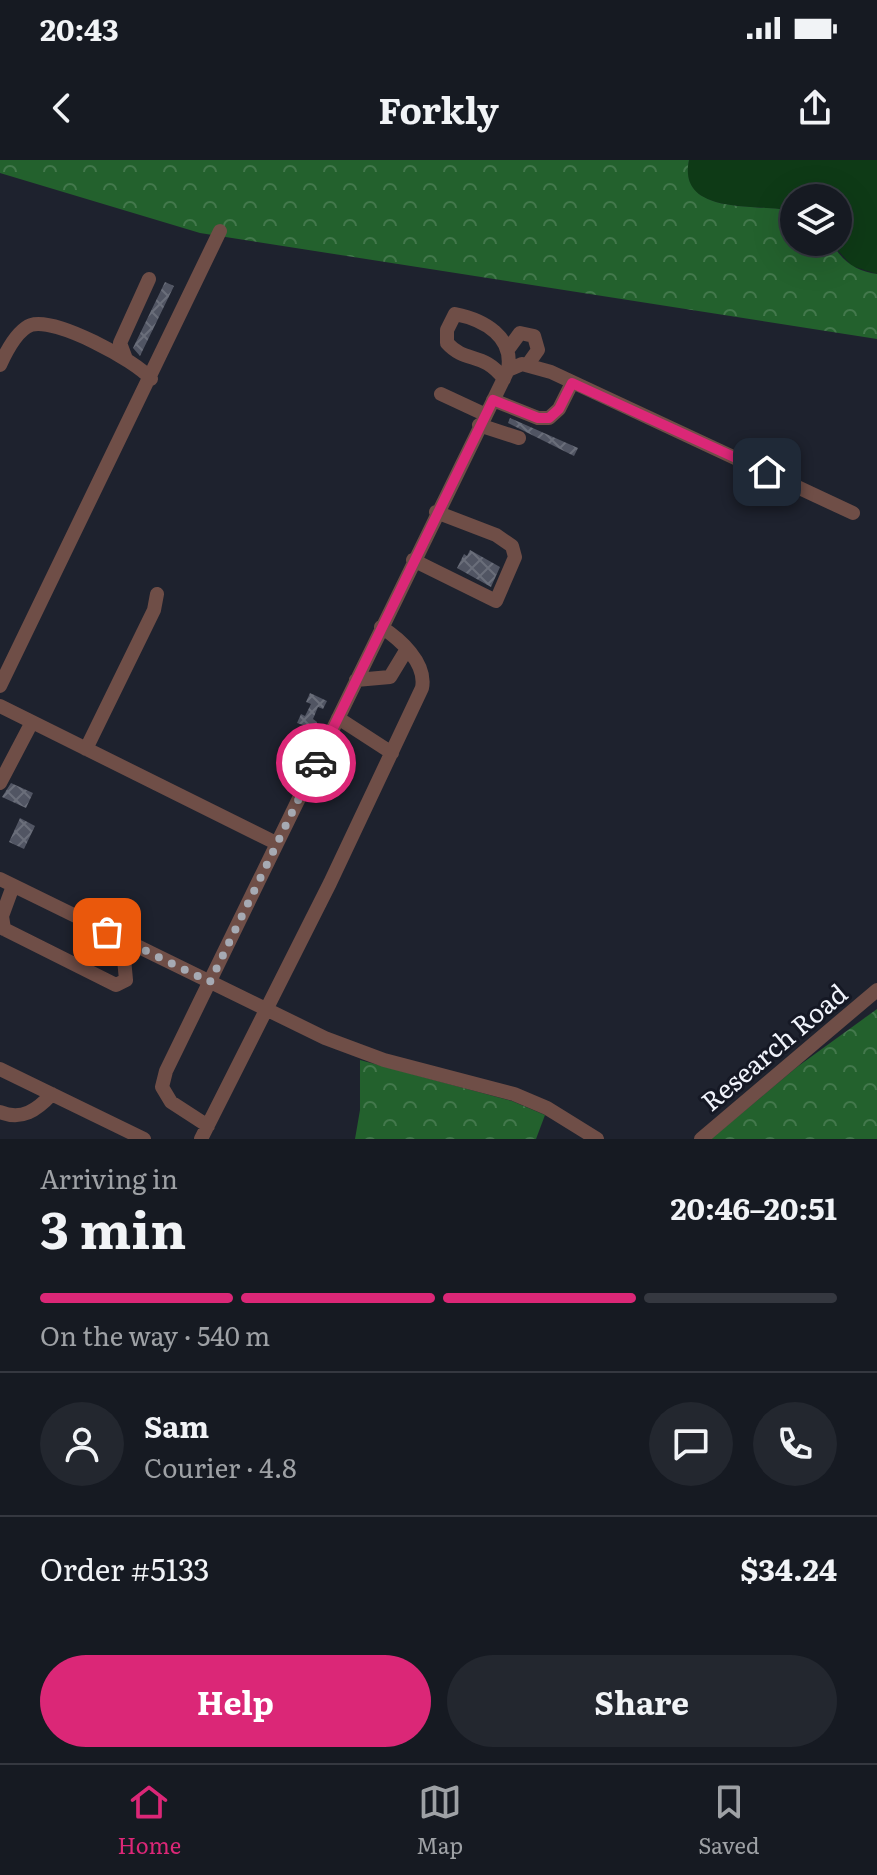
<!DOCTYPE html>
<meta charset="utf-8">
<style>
body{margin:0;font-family:Literata,serif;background:#23272f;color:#f1f3f6;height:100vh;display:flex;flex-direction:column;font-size:30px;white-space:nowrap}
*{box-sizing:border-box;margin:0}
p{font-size:26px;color:#9ea1a5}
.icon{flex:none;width:44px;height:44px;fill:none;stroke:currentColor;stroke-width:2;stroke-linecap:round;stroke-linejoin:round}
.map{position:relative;height:979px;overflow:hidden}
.drawer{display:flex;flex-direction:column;background:#161a22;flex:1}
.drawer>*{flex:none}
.fabs{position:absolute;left:780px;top:24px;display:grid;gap:16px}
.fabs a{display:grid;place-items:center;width:72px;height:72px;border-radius:50%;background:#161a22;box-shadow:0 8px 32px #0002,0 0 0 2px #353840;font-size:40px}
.pin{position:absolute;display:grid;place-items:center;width:68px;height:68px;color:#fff;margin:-34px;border-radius:16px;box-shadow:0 4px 12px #0006}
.courier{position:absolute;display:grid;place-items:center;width:80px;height:80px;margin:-40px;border:6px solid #db2777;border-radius:50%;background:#fff;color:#222;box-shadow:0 2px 10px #0007}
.headline em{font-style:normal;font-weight:700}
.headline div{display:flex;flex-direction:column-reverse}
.headline{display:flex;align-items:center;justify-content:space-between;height:136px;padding:0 40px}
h1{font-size:52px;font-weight:700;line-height:60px}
.bar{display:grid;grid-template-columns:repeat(4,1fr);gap:12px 8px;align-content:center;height:96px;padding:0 40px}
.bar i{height:10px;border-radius:6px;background:#353840}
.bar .active{background:#db2777}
.bar p{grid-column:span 4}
.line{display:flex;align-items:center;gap:20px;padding:0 40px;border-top:2px solid #353840}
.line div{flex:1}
.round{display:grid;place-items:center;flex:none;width:84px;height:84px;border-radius:42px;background:#23272f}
.button{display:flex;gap:16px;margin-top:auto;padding:16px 40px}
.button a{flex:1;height:92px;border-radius:48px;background:#db2777;color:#fff;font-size:32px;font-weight:700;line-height:92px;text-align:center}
.button a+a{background:#23272f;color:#f1f3f6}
.status{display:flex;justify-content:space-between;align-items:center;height:56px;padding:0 40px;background:#161a22;direction:ltr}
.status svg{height:22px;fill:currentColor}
header{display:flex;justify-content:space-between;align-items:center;height:104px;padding:0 40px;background:#161a22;font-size:36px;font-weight:700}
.menu{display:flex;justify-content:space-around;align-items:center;height:112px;border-top:2px solid #353840;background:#161a22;font-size:22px;color:#9ea1a5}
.menu a{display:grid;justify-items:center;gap:4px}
.menu .active{color:#db2777}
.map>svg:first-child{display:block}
</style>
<div class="status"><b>20:43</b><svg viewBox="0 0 49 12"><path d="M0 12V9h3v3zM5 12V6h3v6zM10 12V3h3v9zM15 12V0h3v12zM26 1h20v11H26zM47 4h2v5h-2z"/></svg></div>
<header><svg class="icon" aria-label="back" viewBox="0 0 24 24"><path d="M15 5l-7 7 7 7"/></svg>Forkly<svg class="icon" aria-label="share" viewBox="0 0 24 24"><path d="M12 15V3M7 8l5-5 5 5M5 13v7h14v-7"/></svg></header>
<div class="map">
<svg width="877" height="979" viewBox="0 0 877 979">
<defs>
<pattern id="forest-crowns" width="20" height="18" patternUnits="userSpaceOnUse" patternTransform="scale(2)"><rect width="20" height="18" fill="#23612d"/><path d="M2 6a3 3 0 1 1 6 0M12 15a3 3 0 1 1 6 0" fill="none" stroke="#43784c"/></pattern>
<pattern id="building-cross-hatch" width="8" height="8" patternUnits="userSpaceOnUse" patternTransform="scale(2)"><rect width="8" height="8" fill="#515563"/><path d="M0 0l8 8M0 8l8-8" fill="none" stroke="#6a6e7a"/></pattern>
</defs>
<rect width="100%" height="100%" fill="#1e222e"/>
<path fill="#0e3a16" d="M689,0H877V114L852,106L833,85L838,82V38H794V51C760,43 676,57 689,0Z"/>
<path fill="url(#forest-crowns)" d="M0,0H689C677,57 760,43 794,51V82H832C841,101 856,111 877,114V179L200,73L0,13Z
M877,849V979H711L797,907Z
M360,900L512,941L545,955L536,979H355L360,950Z"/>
<path fill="url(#building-cross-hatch)" d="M165,122L174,126L140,196L133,188Z
M510,258L578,288L574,296L508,263Z
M470,390L500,407L491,427L457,408L464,394L467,396Z
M310,533L327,541L323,549L318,547L313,559L317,562L311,575L301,570L303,565L297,563L301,554L305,556L311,544L306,542Z
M11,623L33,633L26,648L2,637Z
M20,658L35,666L24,689L9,682Z"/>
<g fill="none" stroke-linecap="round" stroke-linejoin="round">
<path stroke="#6f4e47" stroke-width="14" d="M509,188L520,173L534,176L538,190L528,204
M126,199L120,183L149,119
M0,205C6,192 17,170 31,165C55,157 135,200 151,219
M508,210L522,204L551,212L853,353
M441,234L484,254
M493,240L538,258H549L559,249L572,223
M479,265L519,278
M413,400L496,441L515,397L512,386L496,375L436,352
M356,520L390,517L407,489
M0,526L220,71
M0,546L276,683
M338,558L392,593
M86,589L154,450L157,434
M0,623L32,562
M0,719L325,878L384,900L514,934L547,948L597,979
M0,767L116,825L126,820L124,799L131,783
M4,769L2,756L13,726
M0,909L144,979
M0,952C22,961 37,950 52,934
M208,966L171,942L162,927L166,911L508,210C514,177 485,160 455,154L447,170V183C466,204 483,191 504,219
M201,979L330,723L422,528C427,503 400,479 381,467
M701,979L877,830"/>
</g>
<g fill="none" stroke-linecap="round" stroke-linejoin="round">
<path stroke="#a6aab3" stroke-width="8" stroke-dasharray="0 14.4" d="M107,772L210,822L316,603"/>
<path stroke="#db2777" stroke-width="10" d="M316,603L493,240L538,258H549L559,249L572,223L767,312"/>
</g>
<g text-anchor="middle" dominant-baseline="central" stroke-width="6" stroke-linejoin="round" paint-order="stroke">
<g font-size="26" fill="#f0f3fb" stroke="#151824">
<text transform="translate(773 886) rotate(-40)">Research Road</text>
</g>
</g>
</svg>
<div class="fabs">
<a><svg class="icon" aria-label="layers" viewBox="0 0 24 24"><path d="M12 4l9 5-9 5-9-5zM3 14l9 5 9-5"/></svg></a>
</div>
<div class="pin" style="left:107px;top:772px;background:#ea580c"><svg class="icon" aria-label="bag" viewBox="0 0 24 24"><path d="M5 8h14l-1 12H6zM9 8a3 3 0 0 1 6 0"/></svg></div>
<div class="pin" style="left:767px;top:312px;background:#1f2937"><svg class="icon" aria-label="home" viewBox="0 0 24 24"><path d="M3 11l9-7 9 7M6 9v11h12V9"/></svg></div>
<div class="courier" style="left:316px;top:603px"><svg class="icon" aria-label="car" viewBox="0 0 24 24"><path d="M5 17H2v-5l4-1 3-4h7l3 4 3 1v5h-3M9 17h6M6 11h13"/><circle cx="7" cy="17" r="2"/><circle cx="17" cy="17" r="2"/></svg></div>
</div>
<section class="drawer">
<div class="headline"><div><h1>3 min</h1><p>Arriving in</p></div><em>20:46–20:51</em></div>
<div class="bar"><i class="active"></i><i class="active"></i><i class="active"></i><i></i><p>On the way · 540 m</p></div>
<div class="line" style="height:144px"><a class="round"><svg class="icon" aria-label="person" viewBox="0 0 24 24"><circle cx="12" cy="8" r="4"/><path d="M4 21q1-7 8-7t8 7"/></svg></a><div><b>Sam</b><p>Courier · 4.8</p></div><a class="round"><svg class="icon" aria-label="chat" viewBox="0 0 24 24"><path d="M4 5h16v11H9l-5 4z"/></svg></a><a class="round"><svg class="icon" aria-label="phone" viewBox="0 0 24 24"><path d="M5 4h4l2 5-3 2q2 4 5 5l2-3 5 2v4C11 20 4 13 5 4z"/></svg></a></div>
<div class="line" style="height:104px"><div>Order #5133</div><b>$34.24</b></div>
<div class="button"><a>Help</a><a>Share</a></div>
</section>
<nav class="menu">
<a class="active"><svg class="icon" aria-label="home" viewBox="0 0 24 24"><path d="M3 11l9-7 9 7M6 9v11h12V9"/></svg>Home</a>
<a><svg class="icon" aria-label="map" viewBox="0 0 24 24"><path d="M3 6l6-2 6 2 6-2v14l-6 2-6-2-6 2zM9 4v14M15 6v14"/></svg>Map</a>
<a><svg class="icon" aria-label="saved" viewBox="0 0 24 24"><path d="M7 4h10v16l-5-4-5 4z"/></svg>Saved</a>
</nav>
